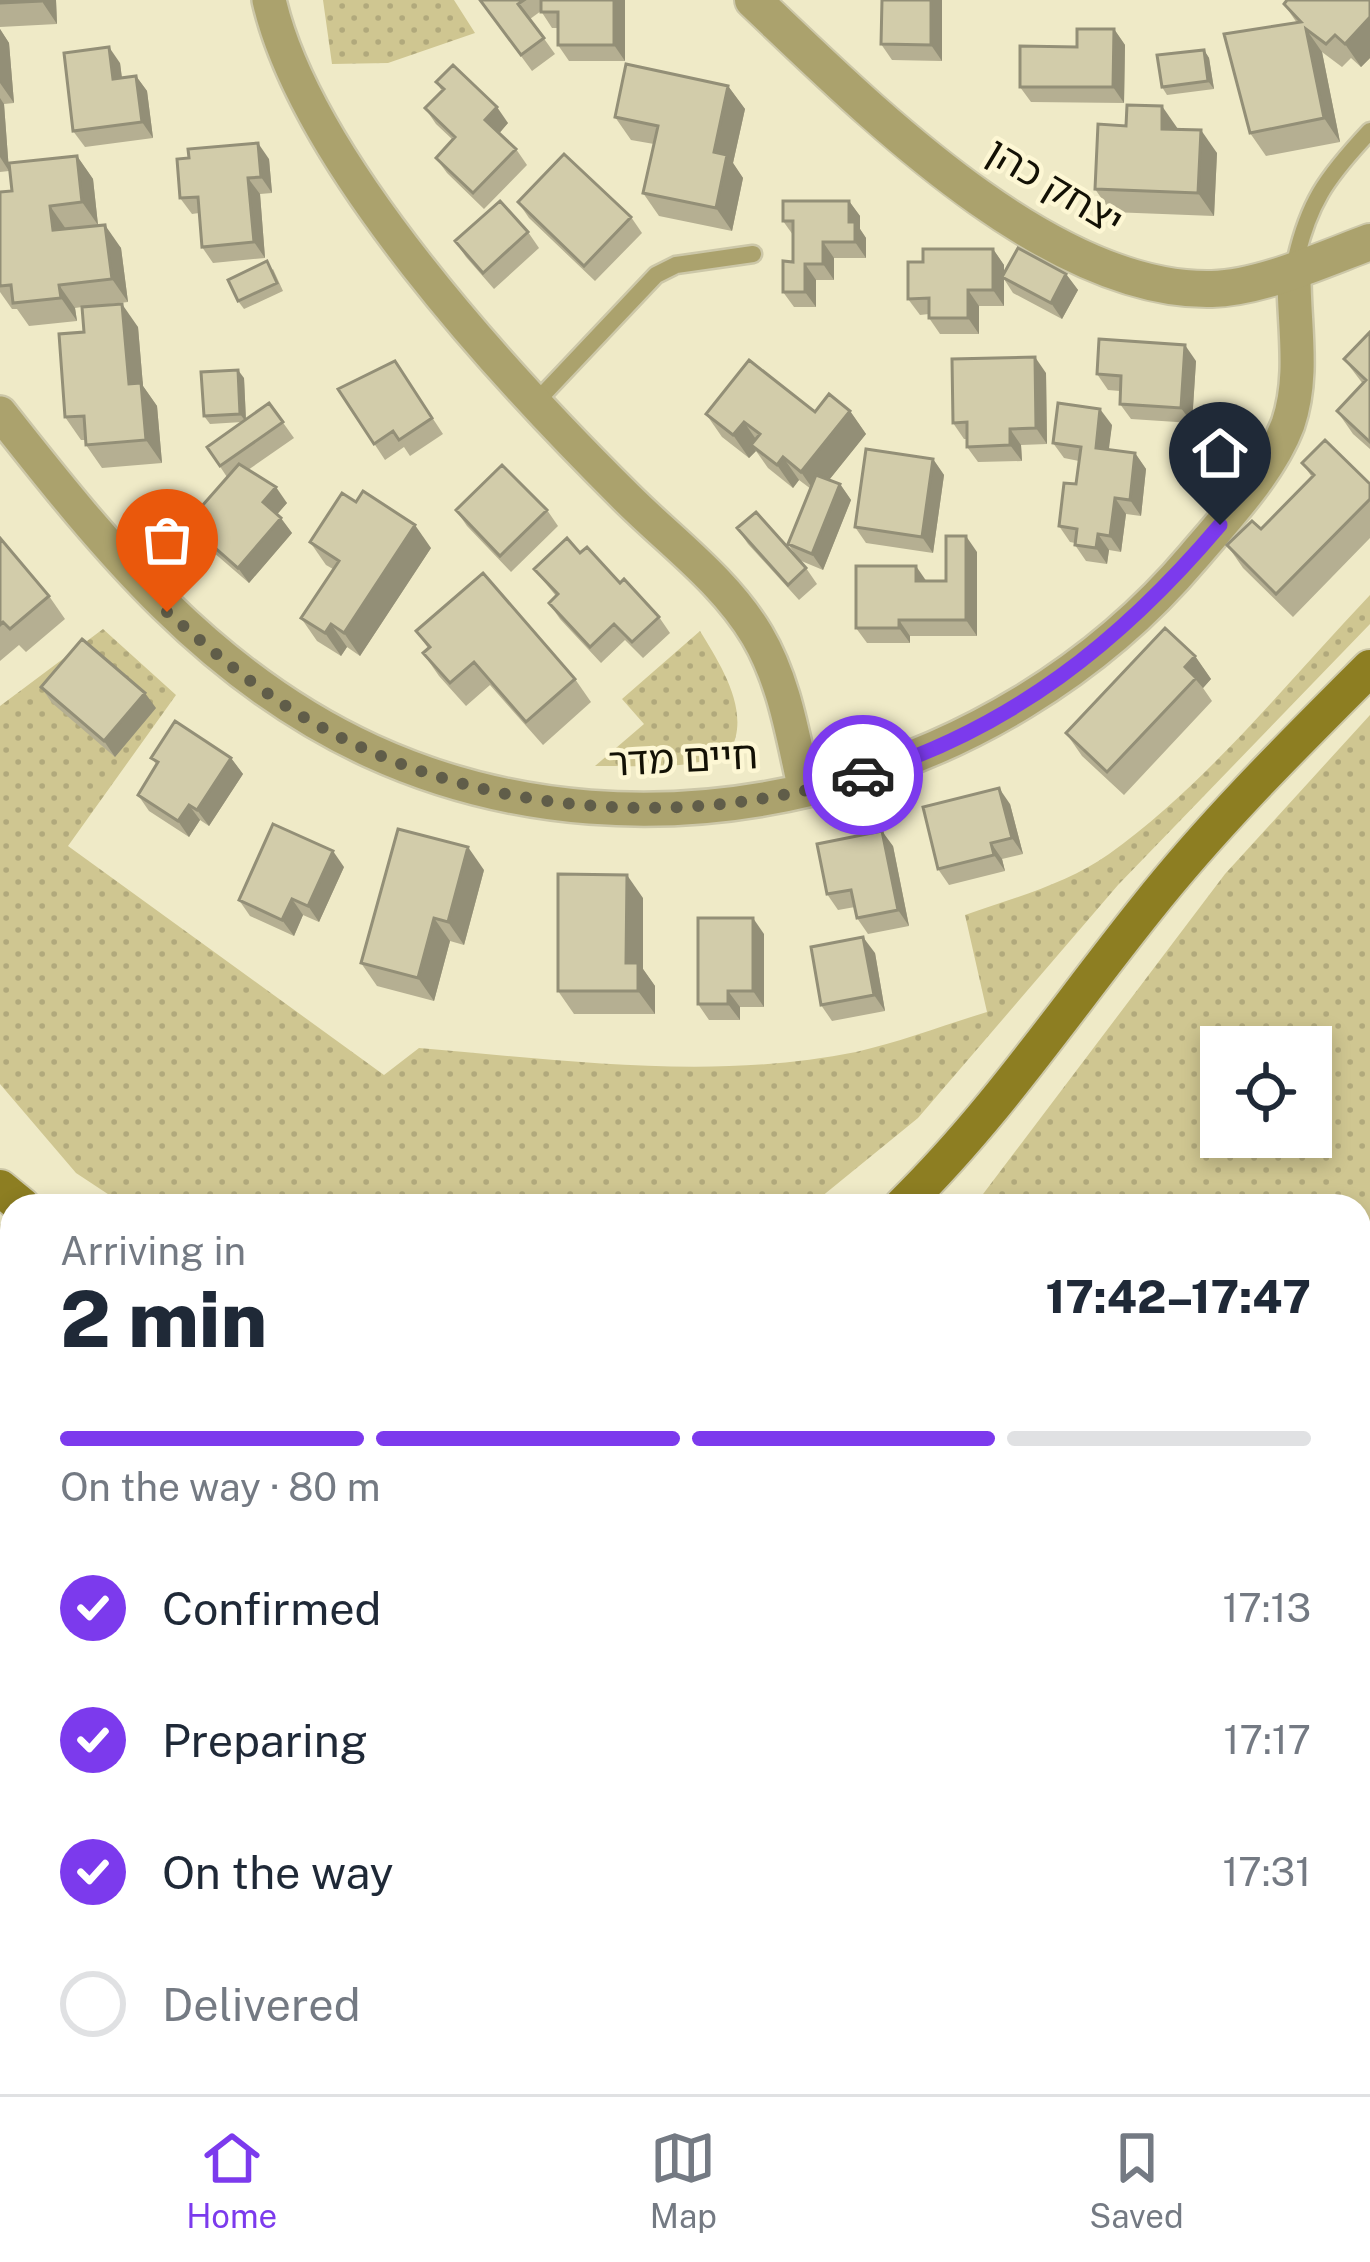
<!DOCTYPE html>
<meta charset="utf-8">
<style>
body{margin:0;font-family:"Public Sans","Noto Sans Hebrew",sans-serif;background:#f2f2f3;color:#1f2937;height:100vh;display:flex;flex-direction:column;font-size:45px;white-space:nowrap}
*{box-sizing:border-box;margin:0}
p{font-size:39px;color:#747a83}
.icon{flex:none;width:66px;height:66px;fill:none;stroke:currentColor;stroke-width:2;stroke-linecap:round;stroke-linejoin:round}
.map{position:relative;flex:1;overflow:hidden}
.details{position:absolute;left:0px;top:1194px;width:1371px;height:900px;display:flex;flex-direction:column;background:#fff;border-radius:36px 36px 0 0;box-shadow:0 6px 18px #0003}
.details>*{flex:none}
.tools{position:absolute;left:1200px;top:1026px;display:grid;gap:24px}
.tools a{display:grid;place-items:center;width:132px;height:132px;border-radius:0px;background:#fff;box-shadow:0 6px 18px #0003;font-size:60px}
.pin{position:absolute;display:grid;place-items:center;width:102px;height:102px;color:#fff;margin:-123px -51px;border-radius:50% 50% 50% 0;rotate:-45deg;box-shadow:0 0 12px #0007}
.pin .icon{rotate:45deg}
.courier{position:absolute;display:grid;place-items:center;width:120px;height:120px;margin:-60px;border:9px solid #7c3aed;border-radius:50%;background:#fff;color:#222;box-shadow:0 3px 15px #0007}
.overview em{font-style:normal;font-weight:800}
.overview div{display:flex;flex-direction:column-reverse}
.overview{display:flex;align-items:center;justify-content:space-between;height:204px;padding:0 60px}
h1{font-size:78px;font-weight:800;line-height:90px}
.bar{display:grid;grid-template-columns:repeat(4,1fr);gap:18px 12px;align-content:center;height:144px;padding:0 60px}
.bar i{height:15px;border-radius:9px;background:#e0e1e3}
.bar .current{background:#7c3aed}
.bar p{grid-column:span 4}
ol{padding:0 60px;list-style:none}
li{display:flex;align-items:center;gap:36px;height:132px}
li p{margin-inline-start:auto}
li .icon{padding:12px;border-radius:50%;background:#7c3aed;color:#fff;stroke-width:4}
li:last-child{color:#747a83}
li i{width:66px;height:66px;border:6px solid #e0e1e3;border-radius:50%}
.tabs{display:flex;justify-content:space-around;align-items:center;height:168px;border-top:3px solid #e0e1e3;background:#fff;font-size:33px;color:#747a83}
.tabs a{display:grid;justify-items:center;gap:6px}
.tabs .current{color:#7c3aed}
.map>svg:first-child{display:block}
</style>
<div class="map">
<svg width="1370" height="2094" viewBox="0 0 1370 2094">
<defs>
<pattern id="grass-dots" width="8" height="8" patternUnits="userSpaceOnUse" patternTransform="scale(3)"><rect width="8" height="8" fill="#cfc691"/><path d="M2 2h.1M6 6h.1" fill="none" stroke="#b1a97c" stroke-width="1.8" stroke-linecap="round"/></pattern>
<pattern id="forest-firs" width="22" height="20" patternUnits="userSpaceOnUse" patternTransform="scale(3)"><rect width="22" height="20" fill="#c1b465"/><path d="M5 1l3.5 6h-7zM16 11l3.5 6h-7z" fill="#a59a56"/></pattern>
<pattern id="park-crowns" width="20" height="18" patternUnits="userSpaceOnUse" patternTransform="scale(3)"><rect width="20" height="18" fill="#cfc691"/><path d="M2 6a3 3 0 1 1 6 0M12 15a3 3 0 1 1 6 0" fill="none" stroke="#b1a97c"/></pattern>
</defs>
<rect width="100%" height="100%" fill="#efeac7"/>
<path fill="url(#grass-dots)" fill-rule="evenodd" d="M323,0H454L475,33L388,63L332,64Z
M1370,595V624L1118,885L918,1118L810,1206H126L76,1173L0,1084V706L103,629L176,695L68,846L384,1075L419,1048C563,1060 713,1081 856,1052C900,1042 944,1025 987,1012L965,915C1013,898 1067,884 1109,854C1207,784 1287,682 1370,595Z
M700,631C720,664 752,712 730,751C691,772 639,765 595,766L644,724L622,699Z
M1370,715V1419H1359V1206H974L1225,874ZM1221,1047H1311V1137H1221Z
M0,1223L12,1240V2082H392L334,2094H0Z"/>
<path fill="url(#forest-firs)" d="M1359,1433L1370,1434V1704L1359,1705Z
M460,2082H816L804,2094H412Z"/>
<path fill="url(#park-crowns)" d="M1370,1686V2094H805L841,2082H1359V1702Z"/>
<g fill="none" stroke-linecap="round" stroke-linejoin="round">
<path stroke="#9d8f40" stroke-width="12" d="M1359,1763L1370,1739
M611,2094L675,2082"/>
<g stroke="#ccc7a8" stroke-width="21">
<path id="service" d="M1294,268C1307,204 1326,178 1370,131
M535,403L656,275L676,265L753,254"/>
</g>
<g stroke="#ccc7a8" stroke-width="38">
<path id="minor" d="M269,0C306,163 508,380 626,497C671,542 724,580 757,635C785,682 793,738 805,790
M0,413C107,549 210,677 371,751C650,879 999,788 1194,556C1227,517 1270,472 1288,424C1305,374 1293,322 1294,271"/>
</g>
<g stroke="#ccc7a8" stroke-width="40">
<path id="tertiary" d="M753,0C864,105 1048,293 1212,289C1261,288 1324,259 1370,242"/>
</g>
<g stroke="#ccc7a8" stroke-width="40">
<path id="secondary" d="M0,1188L22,1206
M902,1206C995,1115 1065,1010 1146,909C1214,823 1293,745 1370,668"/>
</g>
<path stroke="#918e74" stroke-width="8" stroke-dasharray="9 6" stroke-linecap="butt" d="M0,1422L12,1448
M844,2094L848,2082"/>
<use href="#service" stroke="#aba26d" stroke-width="16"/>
<use href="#minor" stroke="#aba26d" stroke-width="33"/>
<use href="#tertiary" stroke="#aba26d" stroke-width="36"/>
<use href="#secondary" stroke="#8d7e22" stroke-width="36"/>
</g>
<path fill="#b5af92" d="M0,0H56L57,24L0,27Z
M480,0H625V61H569L558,45V28H552L541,11L530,19L555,54L532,71Z
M882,0H942V61L892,60L881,44Z
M1370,0V58L1361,67L1351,58L1342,67L1322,52L1340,142L1266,156L1250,133L1297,23L1284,4Z
M0,29L9,43L14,103L4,104L9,171L0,172Z
M1114,29L1125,45L1124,103L1031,102L1020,87L1077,47Z
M1204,50L1209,58L1214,89L1167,95L1162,87Z
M120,63L122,78L136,76L147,91L153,138L85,147L73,131Z
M436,82L508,123L499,133L516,149L527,165L484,209L447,173L436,158L453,140L436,124L425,108L442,91Z
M728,86L745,109L733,163L743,178L732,231L659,216L643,193L654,144L631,140L615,117Z
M1178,129L1217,153L1214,216L1111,212L1095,189Z
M77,156L93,179L98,225L121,248L128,302L82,307L138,327L143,386L157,406L162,463L102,468L86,445V440H81L65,417L84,332L82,307L75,308L77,321L29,326L17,309H12L0,292V192L12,191Z
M269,159L272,193L260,194L265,258L213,263L202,247L199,213L192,214L180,198Z
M849,201L860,216V229L866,238V258H834V280H816V307H794L783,292L793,262V235L783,221Z
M518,202L631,217L642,233L595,281L529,218Z
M528,232L539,248L494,289L466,257L455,241Z
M993,249L1004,265V274H1066L1078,290L1062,319L1013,293L1004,279V306H979V334H940L929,318V314L920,315L908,299L923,262Z
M273,269L283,291L244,309L238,301Z
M1370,332V449L1353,434L1337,411L1363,384L1344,359Z
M395,361L443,434L410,456L404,447L385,460L338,389Z
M1196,361L1192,423L1131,419L1120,404V391L1108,390L1097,374Z
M1046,373L1047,444L1021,445L1022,461L978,462L967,447V439H964L953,423Z
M244,378L246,419L269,403L294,438L248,470L287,503L277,514L292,533L249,583L198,539L187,523L227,477L207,447L242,422L210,424L204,416Z
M850,411L866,434L829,480L840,484L851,500L823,570L799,560L788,544L811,489L799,480L793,488L768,468L756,451L749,458L722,437L706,414Z
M1112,425L1108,450L1135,453L1146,469L1141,516L1126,514L1121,552L1109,550L1107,564L1086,561L1075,545V543L1070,542L1059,526L1076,484L1079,461L1064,458L1053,443Z
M933,459L944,475L933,553L866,543L855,527Z
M1302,463L1370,484V538L1293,617L1243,568L1227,545L1261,529L1312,477Z
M456,510H547L558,526L511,572L467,526Z
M737,528L806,568L817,584L799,600L748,544Z
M0,538L49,596L65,619L26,652L19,645L0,661Z
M310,542L431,548L360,656L347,647L341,656L317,641L301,618L333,569L326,565Z
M977,552V636H910V643H867L856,628L946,581Z
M580,553L620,583L659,617L670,633L643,658L625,640L601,663L560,619L549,603L556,596L534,569Z
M416,631L575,679L591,702L543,745L490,685L466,706L439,676L423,653L428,648Z
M1195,656L1211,679L1203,688L1212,701L1124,795L1082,756L1066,733Z
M41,687L156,708L115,757L52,703Z
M151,758H231L243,774L209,826L200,820L189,837L149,811L138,795L157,765Z
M1010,804L1023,854L1002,859L1005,871L949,885L938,869Z
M893,846L909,926L868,934L857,918L855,907L838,910L827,894Z
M344,867L319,922L303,915L294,936L250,916L239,900Z
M484,870L464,945L450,941L434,1001L377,986L361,963Z
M643,898V969L655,986V1014H574L558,991Z
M764,934V1007H740V1020H709L698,1004Z
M875,953L885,1011L832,1021L821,1005Z"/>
<path fill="#938f77" d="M41,0H56L57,24Z
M614,0H625V61L614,45Z
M931,0H942V61L931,45Z
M1370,17V58L1361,67L1345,44Z
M0,29L9,43L14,103L0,83Z
M1114,29L1125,45L1124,103L1113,87Z
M1306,29L1322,52L1340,142L1324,118Z
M109,47L120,63L124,95L113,79Z
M1204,50L1209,58L1214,89L1208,81Z
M136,76L147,91L153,138L142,122Z
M728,86L745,109L733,163L743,178L732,231L716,208L714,152Z
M0,98L4,104L9,171L0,157Z
M1162,106L1178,129H1162Z
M497,107L508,123L497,136L485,120Z
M1201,130L1217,153L1214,216L1198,193Z
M258,143L269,159L272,193L261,177Z
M77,156L93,179L98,225L82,202Z
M248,178L260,194L265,258L254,242Z
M849,201L860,216V229L866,238V258L855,242L849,222Z
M50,206L66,229L53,230Z
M105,225L121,248L128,302L112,279Z
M823,242L834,258V280L823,264Z
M993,249L1004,265V306L993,290Z
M805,264L816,280V307L805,292Z
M1066,274L1078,290L1062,319L1051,303Z
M59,285L75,308L77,321L61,298Z
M968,290L979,306V334L968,318Z
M122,304L138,327L143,386L157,406L162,463L146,440L129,384Z
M1185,345L1196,361L1192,423L1181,408Z
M1035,357L1046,373L1047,444L1036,428Z
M238,370L244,378L246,422L240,414Z
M1100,409L1112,425L1107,464L1096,448Z
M850,411L866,434L817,495L801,472Z
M744,422L760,445H751L756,451L749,458L733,435Z
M1010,429L1021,445L1022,461L1010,445Z
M1135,453L1146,469L1141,516L1130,500Z
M783,457L799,480L793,488L777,465Z
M933,459L944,475L933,553L922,537Z
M840,484L851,500L823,570L812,554Z
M276,487L287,503L274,518L263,502Z
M1115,498L1126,514L1121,552L1110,536Z
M281,518L292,533L249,583L238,568Z
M415,525L431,548L360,656L344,633Z
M1098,534L1109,550L1107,564L1096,548Z
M966,536L977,552V636L966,620Z
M916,566L927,582L916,581Z
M899,620L910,636V643L899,628Z
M331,624L347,647L341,656L325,633Z
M1195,656L1211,679L1203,688L1185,667Z
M145,693L156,708L115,757L104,741Z
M231,758L243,774L209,826L197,810Z
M999,788L1010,804L1023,854L1012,838Z
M189,805L200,820L189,837L178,821Z
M882,831L893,846L909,926L898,910Z
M991,843L1002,859L1005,871L994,855Z
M468,847L484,870L464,945L448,922Z
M333,851L344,867L319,922L308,906Z
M627,875L643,898V969L655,986V1014L638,991L626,963Z
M292,899L303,915L294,936L282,920Z
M434,918L450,941L434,1001L418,978Z
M753,918L764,934V1007L753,991Z
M863,937L875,953L885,1011L874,995Z
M728,991L740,1007V1020L728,1004Z"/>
<path fill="#d2ccaa" stroke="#938f77" stroke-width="3" d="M0,0H41V1L0,3Z
M480,0H524L518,4L544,38L521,55Z
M541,0H614V45H558V12H541Z
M882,0H931V45L881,44Z
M1287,0H1370V17L1345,44L1335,35L1326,44L1306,29L1324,118L1250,133L1224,34L1301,22L1284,4Z
M1077,29H1114L1113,87H1020V46L1077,47Z
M109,47L113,79L136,76L142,122L73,131L64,53Z
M1204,50L1208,81L1162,87L1157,55Z
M626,64L728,86L714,152L727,155L716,208L643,193L658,126L615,117Z
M453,65L497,107L485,120L516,149L473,193L436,158L455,137L425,108L444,89L436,82Z
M1127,105L1162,106V129L1201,130L1198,193L1095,189L1098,124L1126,126Z
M258,143L261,177L248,178L254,242L202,247L198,197L180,198L177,159L189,158L188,149Z
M564,154L631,217L584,266L518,202Z
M77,156L82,202L50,206L53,230L105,225L112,279L59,285L61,298L13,303L11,285L0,286V192L12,191L9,163Z
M500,201L528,232L483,273L455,241Z
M783,201H849V222H855V242H823V264H805V292H783V261L793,262V221H783Z
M1018,248L1066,274L1051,303L1002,277Z
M923,249H993V290H968V318H929V298L908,299V262H923Z
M267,261L277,283L238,301L228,280Z
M122,304L129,384L141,383L146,440L86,445L84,416L65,417L59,334L84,332L82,307Z
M1370,332V442L1337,411L1366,380L1344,359Z
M1099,339L1185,345L1181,408L1120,404L1121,376L1097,374Z
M1035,357L1036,428L1010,429V445L967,447V422L953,423L952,359Z
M749,360L815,412L829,394L850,411L801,472L783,457L777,465L751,445L760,434L744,422L733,435L706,414Z
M395,361L432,418L399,440L393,431L374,444L338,389Z
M238,370L240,414L204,416L201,372Z
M269,403L283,422L220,466L207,447Z
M1058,403L1100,409L1096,448L1135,453L1130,500L1115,498L1110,536L1098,534L1096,548L1075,545L1077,529L1059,526L1064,483L1076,484L1081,447L1053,443Z
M1325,440L1370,484V499L1276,594L1227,545L1252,521L1261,529L1314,475L1302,463Z
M866,449L933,459L922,537L855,527Z
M239,464L276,487L263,502L281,518L238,568L187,523Z
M502,465L547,510L500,556L456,510Z
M816,475L840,484L812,554L788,544Z
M363,491L415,525L344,633L331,624L325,633L301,618L339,561L310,542L342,493L356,502Z
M756,512L806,568L788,585L737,528Z
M946,536H966V620H899V628H856V566H916V581H946Z
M0,538L49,596L10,629L3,622L0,625Z
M567,538L580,553L587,547L620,583L624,579L659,617L632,642L614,624L590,647L549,603L558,594L534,569Z
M483,573L575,679L526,722L474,662L450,683L423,653L430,647L416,631Z
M1165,628L1195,656L1185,667L1196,678L1107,772L1066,733Z
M82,639L145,693L104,741L41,687Z
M175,721L231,758L197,810L189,805L178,821L138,795L158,762L151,758Z
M999,788L1012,838L991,843L994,855L938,869L923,807Z
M273,824L333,851L308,906L292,899L282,920L239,900Z
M398,829L468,847L448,922L434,918L418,978L361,963Z
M882,831L898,910L857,918L851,890L827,894L817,844Z
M558,874L627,875L626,963H638V991H558Z
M698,918H753V991H728V1004H698Z
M863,937L874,995L821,1005L811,947Z"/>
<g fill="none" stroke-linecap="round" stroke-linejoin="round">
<path stroke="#605d49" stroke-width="12" stroke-dasharray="0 21.6" d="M167,612C209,648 250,684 297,713C463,815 678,833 863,775"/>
<path stroke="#7c3aed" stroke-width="15" d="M863,775C1011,729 1121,642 1220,525"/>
</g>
<g text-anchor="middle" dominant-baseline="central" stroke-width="9" stroke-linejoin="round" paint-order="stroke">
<g font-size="39" fill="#131105" stroke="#fdf7d4">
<text transform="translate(1055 186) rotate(31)">יצחק כהן</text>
<text transform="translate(683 758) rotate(-3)">חיים מדר</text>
</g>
</g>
</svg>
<div class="tools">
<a><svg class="icon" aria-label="locate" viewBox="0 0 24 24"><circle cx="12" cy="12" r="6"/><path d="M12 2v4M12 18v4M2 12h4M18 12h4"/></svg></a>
</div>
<div class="pin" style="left:167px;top:612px;background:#ea580c"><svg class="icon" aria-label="bag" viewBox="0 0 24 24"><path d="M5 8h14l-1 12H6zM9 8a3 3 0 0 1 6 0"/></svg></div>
<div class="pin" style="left:1220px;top:525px;background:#1f2937"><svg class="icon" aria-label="home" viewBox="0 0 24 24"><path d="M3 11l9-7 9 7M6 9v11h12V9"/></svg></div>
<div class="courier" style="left:863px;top:775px"><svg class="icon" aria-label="car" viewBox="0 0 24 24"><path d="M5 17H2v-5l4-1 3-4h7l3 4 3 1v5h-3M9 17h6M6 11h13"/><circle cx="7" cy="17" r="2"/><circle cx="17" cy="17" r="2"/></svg></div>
<section class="details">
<div class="overview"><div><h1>2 min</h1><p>Arriving in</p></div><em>17:42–17:47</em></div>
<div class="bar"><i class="current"></i><i class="current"></i><i class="current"></i><i></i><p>On the way · 80 m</p></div>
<ol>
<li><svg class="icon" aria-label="check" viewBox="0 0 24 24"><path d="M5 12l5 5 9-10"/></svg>Confirmed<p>17:13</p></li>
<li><svg class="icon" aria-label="check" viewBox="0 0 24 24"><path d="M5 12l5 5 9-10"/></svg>Preparing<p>17:17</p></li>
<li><svg class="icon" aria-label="check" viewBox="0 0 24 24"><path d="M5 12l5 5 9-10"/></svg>On the way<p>17:31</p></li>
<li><i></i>Delivered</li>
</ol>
</section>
</div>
<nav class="tabs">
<a class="current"><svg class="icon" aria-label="home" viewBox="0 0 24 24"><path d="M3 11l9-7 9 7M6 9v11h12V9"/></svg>Home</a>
<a><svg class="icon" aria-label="map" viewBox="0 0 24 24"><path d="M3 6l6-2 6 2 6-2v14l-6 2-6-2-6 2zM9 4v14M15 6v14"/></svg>Map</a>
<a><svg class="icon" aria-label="saved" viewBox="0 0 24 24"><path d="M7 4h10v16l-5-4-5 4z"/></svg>Saved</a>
</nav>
